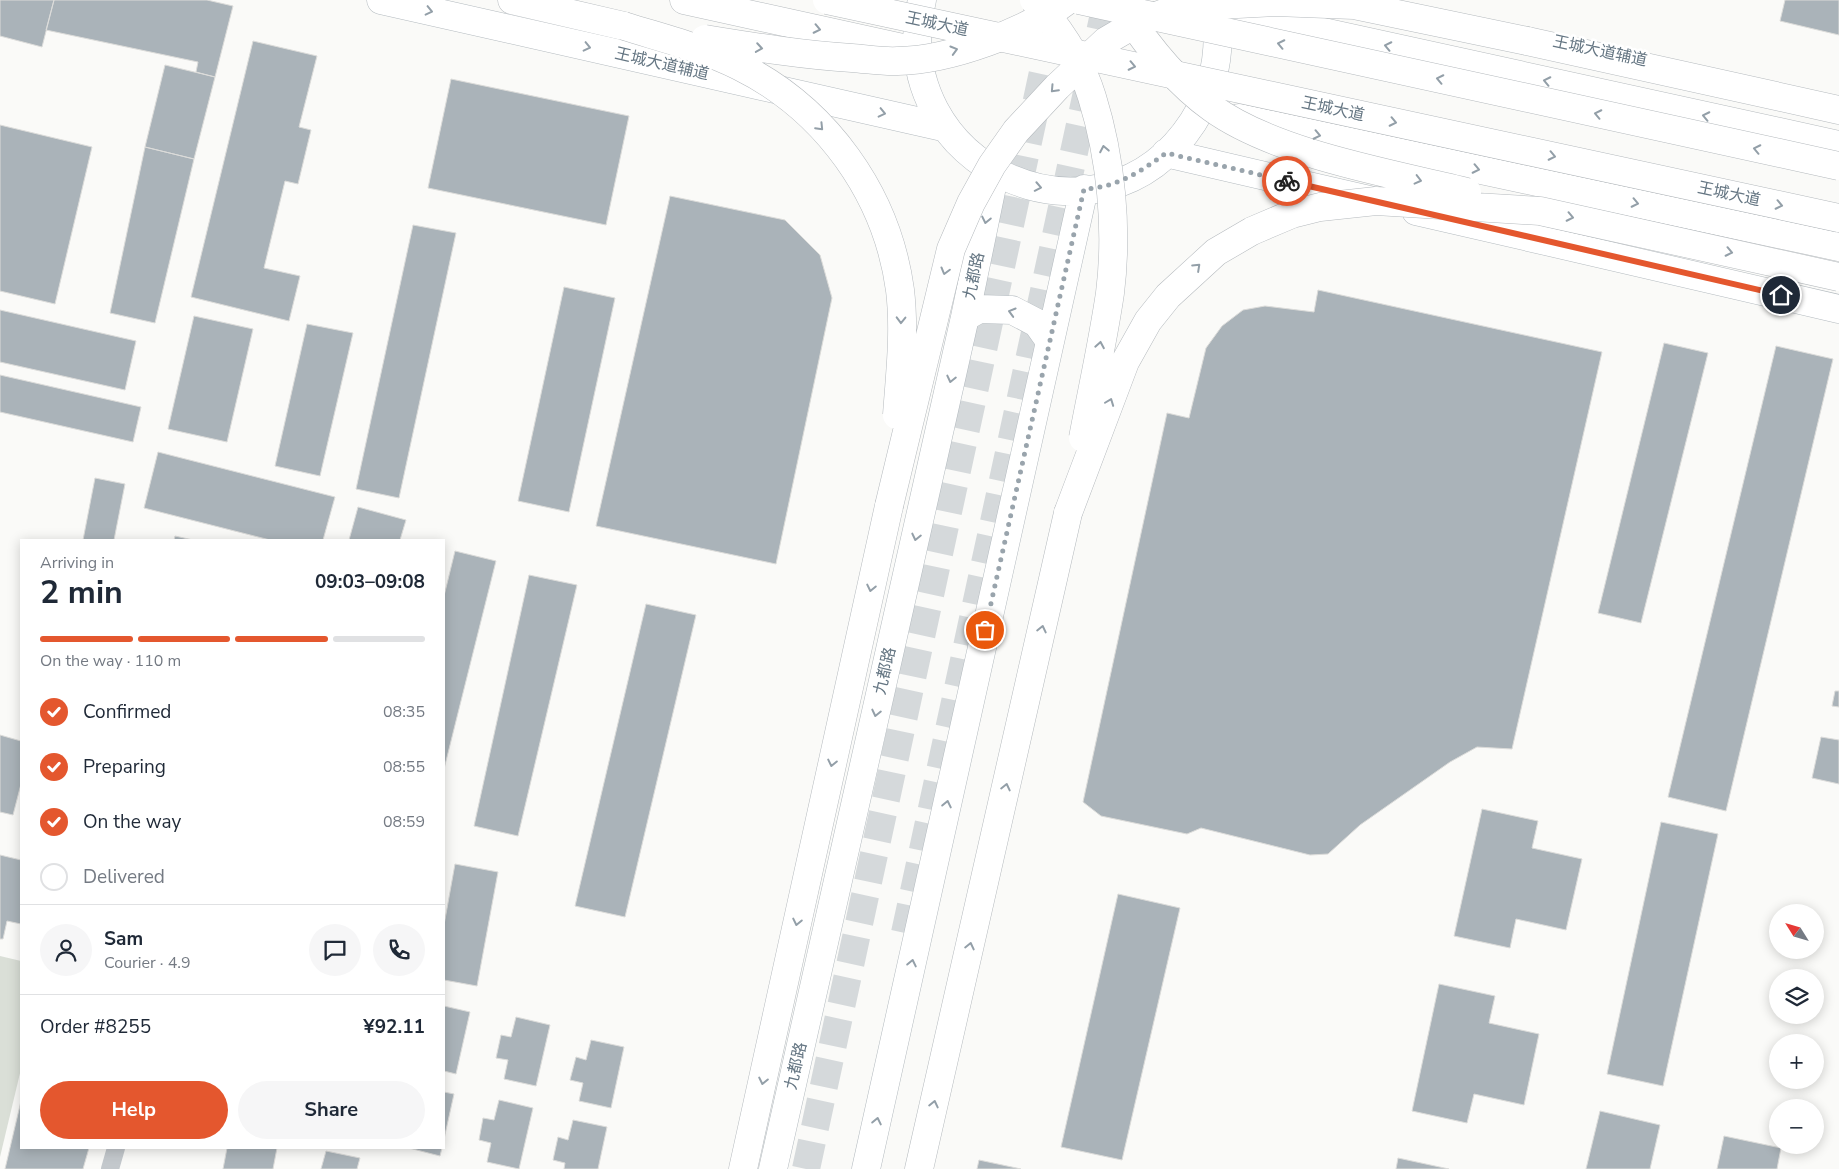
<!DOCTYPE html>
<meta charset="utf-8">
<style>
body{margin:0;font-family:"Nunito Sans","Noto Sans SC",sans-serif;background:#f6f6f7;color:#1f2937;height:100vh;display:flex;flex-direction:column;font-size:19px;white-space:nowrap}
*{box-sizing:border-box;margin:0}
p{font-size:16px;color:#747a83}
.icon{flex:none;width:28px;height:28px;fill:none;stroke:currentColor;stroke-width:2;stroke-linecap:round;stroke-linejoin:round}
.map{position:relative;flex:1;overflow:hidden}
.details{position:absolute;left:20px;top:539px;width:425px;height:610px;display:flex;flex-direction:column;background:#fff;border-radius:0px;box-shadow:0 2px 12px #0003}
.details>*{flex:none}
.needle{width:32px;rotate:307deg}
.tools{position:absolute;left:1769px;top:904px;display:grid;gap:10px}
.tools a{display:grid;place-items:center;width:55px;height:55px;border-radius:50%;background:#fff;box-shadow:0 2px 12px #0003;font-size:25px}
.pin{position:absolute;display:grid;place-items:center;width:42px;height:42px;color:#fff;margin:-21px;border:2px solid #fff;border-radius:50%;box-shadow:0 1px 5px #0007}
.courier{position:absolute;display:grid;place-items:center;width:50px;height:50px;margin:-25px;border:4px solid #e4572e;border-radius:50%;background:#fff;color:#222;box-shadow:0 1px 6px #0007}
.headline em{font-style:normal;font-weight:700}
.headline div{display:flex;flex-direction:column-reverse}
.headline{display:flex;align-items:center;justify-content:space-between;height:85px;padding:0 20px}
h1{font-size:32px;font-weight:700;line-height:38px}
.bar{display:grid;grid-template-columns:repeat(4,1fr);gap:8px 5px;align-content:center;height:60px;padding:0 20px}
.bar i{height:6px;border-radius:4px;background:#e0e1e3}
.bar .selected{background:#e4572e}
.bar p{grid-column:span 4}
.line{display:flex;align-items:center;gap:12px;padding:0 20px;border-top:1px solid #e0e1e3}
.line div{flex:1}
.round{display:grid;place-items:center;flex:none;width:52px;height:52px;border-radius:26px;background:#f6f6f7}
ol{padding:0 20px;list-style:none}
li{display:flex;align-items:center;gap:15px;height:55px}
li p{margin-inline-start:auto}
li .icon{padding:5px;border-radius:50%;background:#e4572e;color:#fff;stroke-width:4}
li:last-child{color:#747a83}
li i{width:28px;height:28px;border:2px solid #e0e1e3;border-radius:50%}
.cta{display:flex;gap:10px;margin-top:auto;padding:10px 20px}
.cta a{flex:1;height:58px;border-radius:30px;background:#e4572e;color:#fff;font-size:20px;font-weight:700;line-height:58px;text-align:center}
.cta a+a{background:#f6f6f7;color:#1f2937}
.map>svg:first-child{display:block}
</style>
<div class="map">
<svg width="1839" height="1169" viewBox="0 0 1839 1169">
<rect width="100%" height="100%" fill="#fafaf8"/>
<path fill="#dadfd7" d="M0,956L21,961V1069L0,1157Z"/>
<path fill="#aab3b9" stroke="#dcdcda" d="M0,0H54L42,47L0,36Z
M54,0H207L233,6L215,77L196,72L198,62L46,30Z
M1785,0H1839V35L1780,21Z
M253,41L317,56L299,127L311,130L298,184L285,181L264,268L300,276L289,321L191,297Z
M165,65L215,77L194,159L145,147Z
M451,79L629,116L606,225L428,188Z
M0,125L92,147L55,304L0,291Z
M145,147L194,159L155,323L110,313Z
M670,196L785,220L820,255L832,298L776,564L596,526Z
M413,225L456,233L399,498L356,489Z
M564,287L615,298L569,512L518,501Z
M1318,290L1602,352L1512,749L1477,747L1450,762L1360,825L1328,854L1310,855L1201,828L1187,834L1101,816L1083,802L1167,413L1189,418L1206,348L1222,326L1243,310L1265,306L1314,312Z
M0,310L136,341L125,390L0,362Z
M194,316L253,329L227,442L168,429Z
M307,324L353,333L320,476L275,466Z
M1664,343L1708,353L1641,623L1598,613Z
M1776,346L1833,359L1726,811L1668,797Z
M0,375L141,407L133,442L0,412Z
M158,452L335,497L323,540H270L144,508Z
M95,478L125,484L114,540H83Z
M358,507L406,520L400,540H349Z
M175,536L193,540H174Z
M455,551L496,561L444,769V596Z
M529,575L577,585L518,836L474,826Z
M646,604L696,615L625,917L575,906Z
M1835,691H1839V707L1832,706Z
M0,735L21,741V784L13,815L0,812Z
M1821,737L1839,740V784L1812,778Z
M1482,809L1538,821L1532,848L1582,859L1566,930L1516,919L1510,948L1454,936Z
M1661,822L1718,834L1663,1086L1607,1074Z
M0,855L21,860V924L7,921L3,939H0Z
M455,864L498,872L477,986L444,980V925Z
M1118,894L1180,908L1122,1160L1061,1147Z
M1439,984L1495,996L1489,1023L1539,1034L1524,1105L1474,1094L1467,1123L1412,1111Z
M444,1006L470,1012L456,1074L444,1071Z
M516,1017L550,1025L536,1086L504,1079L508,1060L496,1058L501,1035L511,1037Z
M591,1040L624,1047L611,1108L579,1101L583,1083L570,1080L576,1057L586,1060Z
M444,1092L454,1094L444,1139Z
M499,1100L533,1108L519,1169L487,1162L491,1143L479,1140L483,1118L494,1120Z
M21,1101V1148H89L83,1169H5Z
M1600,1111L1660,1125L1650,1169H1586Z
M573,1120L607,1127L598,1169H564L565,1163L553,1160L558,1137L568,1140Z
M1724,1136L1781,1148L1777,1169H1717Z
M227,1148H277L273,1169H223Z
M409,1148H442L440,1156Z
M326,1151L360,1158L357,1169H321Z
M1398,1158L1449,1169H1396Z
M979,1160L1021,1169H977Z"/>
<g fill="none" stroke-linecap="round" stroke-linejoin="round">
<path stroke="#d5d9db" stroke-width="28" stroke-dasharray="28 14" stroke-linecap="butt" d="M905,933L1107,0
M806,1169L1053,26"/>
<g stroke="#b3babf" stroke-width="29">
<path id="secondary" d="M381,0L943,127
M922,0C883,168 1100,265 1193,122C1216,86 1222,48 1215,6
M1166,153L1369,200
M1416,211L1839,309
M965,317L979,309L1012,310L1037,323L1049,340
M773,1169L965,317L995,172
M866,1169L1084,189"/>
</g>
<g stroke="#b5babe" stroke-width="29">
<path id="primary" d="M512,0L624,26
M684,0L916,51
M1218,9L1839,145
M1527,41L1839,110
M1239,118L1839,247
M743,1169L889,506
M919,1169L1068,513"/>
</g>
<path stroke="#c3c8cc" stroke-width="18" d="M110,1169L116,1148"/>
<use href="#secondary" stroke="#fff" stroke-width="28"/>
<use href="#primary" stroke="#fff" stroke-width="28"/>
<g stroke="#b5babe" stroke-width="29" stroke-linecap="butt">
<path id="primary-bridge" d="M1034,0C1059,28 1081,61 1092,97C1111,158 1118,229 1110,293C1103,341 1092,390 1083,438
M1124,10C1148,47 1176,82 1212,108C1276,154 1390,173 1467,192
M624,26C662,38 703,48 739,66C826,109 887,194 900,290C905,331 900,374 897,415
M705,39C754,47 802,55 852,58C867,59 883,62 898,61C950,60 1027,32 1068,0
M889,506L951,249L971,203L992,165L1016,131L1057,87L1106,41L1135,24L1180,7L1275,2L1354,5L1527,41
M1068,513L1125,362L1148,321L1168,296L1216,252L1252,231L1292,214L1320,207L1376,201L1540,211L1839,277"/>
</g>
<g stroke="#b4b9bd" stroke-width="29" stroke-linecap="butt">
<path id="trunk-bridge" d="M827,0L1839,218
M1079,0L1839,166"/>
</g>
<use href="#primary-bridge" stroke="#fff" stroke-width="28"/>
<use href="#trunk-bridge" stroke="#fff" stroke-width="28"/>
</g>
<defs><path id="oneway-chevron" d="M-2-3.5L2.5 0L-2 3.5" fill="none" stroke-width="1.6" stroke-linecap="round" stroke-linejoin="round" transform="scale(1.25)"/></defs>
<g stroke="#939fa8">
<use href="#oneway-chevron" transform="translate(429 11) rotate(13)"/>
<use href="#oneway-chevron" transform="translate(817 29) rotate(12)"/>
<use href="#oneway-chevron" transform="translate(1281 44) rotate(-168)"/>
<use href="#oneway-chevron" transform="translate(1388 46) rotate(-168)"/>
<use href="#oneway-chevron" transform="translate(587 47) rotate(13)"/>
<use href="#oneway-chevron" transform="translate(759 48) rotate(9)"/>
<use href="#oneway-chevron" transform="translate(954 50) rotate(-16)"/>
<use href="#oneway-chevron" transform="translate(1132 66) rotate(12)"/>
<use href="#oneway-chevron" transform="translate(1440 79) rotate(-168)"/>
<use href="#oneway-chevron" transform="translate(1547 81) rotate(-168)"/>
<use href="#oneway-chevron" transform="translate(1054 89) rotate(133)"/>
<use href="#oneway-chevron" transform="translate(882 113) rotate(13)"/>
<use href="#oneway-chevron" transform="translate(1598 114) rotate(-168)"/>
<use href="#oneway-chevron" transform="translate(1706 116) rotate(-168)"/>
<use href="#oneway-chevron" transform="translate(1393 122) rotate(12)"/>
<use href="#oneway-chevron" transform="translate(820 127) rotate(46)"/>
<use href="#oneway-chevron" transform="translate(1317 135) rotate(12)"/>
<use href="#oneway-chevron" transform="translate(1104 149) rotate(-101)"/>
<use href="#oneway-chevron" transform="translate(1757 149) rotate(-168)"/>
<use href="#oneway-chevron" transform="translate(1552 156) rotate(12)"/>
<use href="#oneway-chevron" transform="translate(1476 169) rotate(12)"/>
<use href="#oneway-chevron" transform="translate(1418 180) rotate(14)"/>
<use href="#oneway-chevron" transform="translate(1038 187) rotate(11)"/>
<use href="#oneway-chevron" transform="translate(1635 203) rotate(12)"/>
<use href="#oneway-chevron" transform="translate(1779 205) rotate(12)"/>
<use href="#oneway-chevron" transform="translate(1570 217) rotate(12)"/>
<use href="#oneway-chevron" transform="translate(986 220) rotate(102)"/>
<use href="#oneway-chevron" transform="translate(1729 252) rotate(12)"/>
<use href="#oneway-chevron" transform="translate(1197 267) rotate(-43)"/>
<use href="#oneway-chevron" transform="translate(945 271) rotate(105)"/>
<use href="#oneway-chevron" transform="translate(1012 312) rotate(-164)"/>
<use href="#oneway-chevron" transform="translate(901 320) rotate(91)"/>
<use href="#oneway-chevron" transform="translate(1100 345) rotate(-80)"/>
<use href="#oneway-chevron" transform="translate(951 379) rotate(103)"/>
<use href="#oneway-chevron" transform="translate(1110 402) rotate(-69)"/>
<use href="#oneway-chevron" transform="translate(916 537) rotate(103)"/>
<use href="#oneway-chevron" transform="translate(871 588) rotate(102)"/>
<use href="#oneway-chevron" transform="translate(1042 629) rotate(-77)"/>
<use href="#oneway-chevron" transform="translate(876 713) rotate(103)"/>
<use href="#oneway-chevron" transform="translate(832 763) rotate(102)"/>
<use href="#oneway-chevron" transform="translate(1006 787) rotate(-77)"/>
<use href="#oneway-chevron" transform="translate(947 804) rotate(-78)"/>
<use href="#oneway-chevron" transform="translate(797 922) rotate(102)"/>
<use href="#oneway-chevron" transform="translate(970 946) rotate(-77)"/>
<use href="#oneway-chevron" transform="translate(912 963) rotate(-78)"/>
<use href="#oneway-chevron" transform="translate(763 1081) rotate(102)"/>
<use href="#oneway-chevron" transform="translate(934 1104) rotate(-77)"/>
<use href="#oneway-chevron" transform="translate(877 1121) rotate(-78)"/>
</g>
<g fill="none" stroke-linecap="round" stroke-linejoin="round">
<path stroke="#99a4ac" stroke-width="5" stroke-dasharray="0 9" d="M985,630L1084,189C1115,188 1142,171 1166,153L1287,181"/>
<path stroke="#e4572e" stroke-width="6" d="M1287,181L1781,295"/>
</g>
<g text-anchor="middle" dominant-baseline="central" stroke-width="5" stroke-linejoin="round" paint-order="stroke">
<g font-size="16" fill="#657683" stroke="#fff">
<text transform="translate(937 24) rotate(12)">王城大道</text>
<text transform="translate(1600 51) rotate(12)">王城大道辅道</text>
<text transform="translate(662 64) rotate(13)">王城大道辅道</text>
<text transform="translate(1333 109) rotate(12)">王城大道</text>
<text transform="translate(1729 194) rotate(12)">王城大道</text>
<text transform="translate(974 276) rotate(-78)">九都路</text>
<text transform="translate(885 671) rotate(-77)">九都路</text>
<text transform="translate(796 1066) rotate(-77)">九都路</text>
</g>
</g>
</svg>
<div class="tools">
<a><svg class="needle" viewBox="-14 -14 28 28"><path d="M0-13l5 13h-10z" fill="#e53935"/><path d="M0 13l5-13h-10z" fill="#747a83"/></svg></a>
<a><svg class="icon" aria-label="layers" viewBox="0 0 24 24"><path d="M12 4l9 5-9 5-9-5zM3 14l9 5 9-5"/></svg></a>
<a>+</a>
<a>−</a>
</div>
<div class="pin" style="left:985px;top:630px;background:#ea580c"><svg class="icon" aria-label="bag" viewBox="0 0 24 24"><path d="M5 8h14l-1 12H6zM9 8a3 3 0 0 1 6 0"/></svg></div>
<div class="pin" style="left:1781px;top:295px;background:#1f2937"><svg class="icon" aria-label="home" viewBox="0 0 24 24"><path d="M3 11l9-7 9 7M6 9v11h12V9"/></svg></div>
<div class="courier" style="left:1287px;top:181px"><svg class="icon" aria-label="bike" viewBox="0 0 24 24"><circle cx="6" cy="16" r="4"/><circle cx="18" cy="16" r="4"/><path d="M6 16l4-8h5l3 8M10 8l3 8H6M13 5h3"/></svg></div>
<section class="details">
<div class="headline"><div><h1>2 min</h1><p>Arriving in</p></div><em>09:03–09:08</em></div>
<div class="bar"><i class="selected"></i><i class="selected"></i><i class="selected"></i><i></i><p>On the way · 110 m</p></div>
<ol>
<li><svg class="icon" aria-label="check" viewBox="0 0 24 24"><path d="M5 12l5 5 9-10"/></svg>Confirmed<p>08:35</p></li>
<li><svg class="icon" aria-label="check" viewBox="0 0 24 24"><path d="M5 12l5 5 9-10"/></svg>Preparing<p>08:55</p></li>
<li><svg class="icon" aria-label="check" viewBox="0 0 24 24"><path d="M5 12l5 5 9-10"/></svg>On the way<p>08:59</p></li>
<li><i></i>Delivered</li>
</ol>
<div class="line" style="height:90px"><a class="round"><svg class="icon" aria-label="person" viewBox="0 0 24 24"><circle cx="12" cy="8" r="4"/><path d="M4 21q1-7 8-7t8 7"/></svg></a><div><b>Sam</b><p>Courier · 4.9</p></div><a class="round"><svg class="icon" aria-label="chat" viewBox="0 0 24 24"><path d="M4 5h16v11H9l-5 4z"/></svg></a><a class="round"><svg class="icon" aria-label="phone" viewBox="0 0 24 24"><path d="M5 4h4l2 5-3 2q2 4 5 5l2-3 5 2v4C11 20 4 13 5 4z"/></svg></a></div>
<div class="line" style="height:65px"><div>Order #8255</div><b>¥92.11</b></div>
<div class="cta"><a>Help</a><a>Share</a></div>
</section>
</div>
